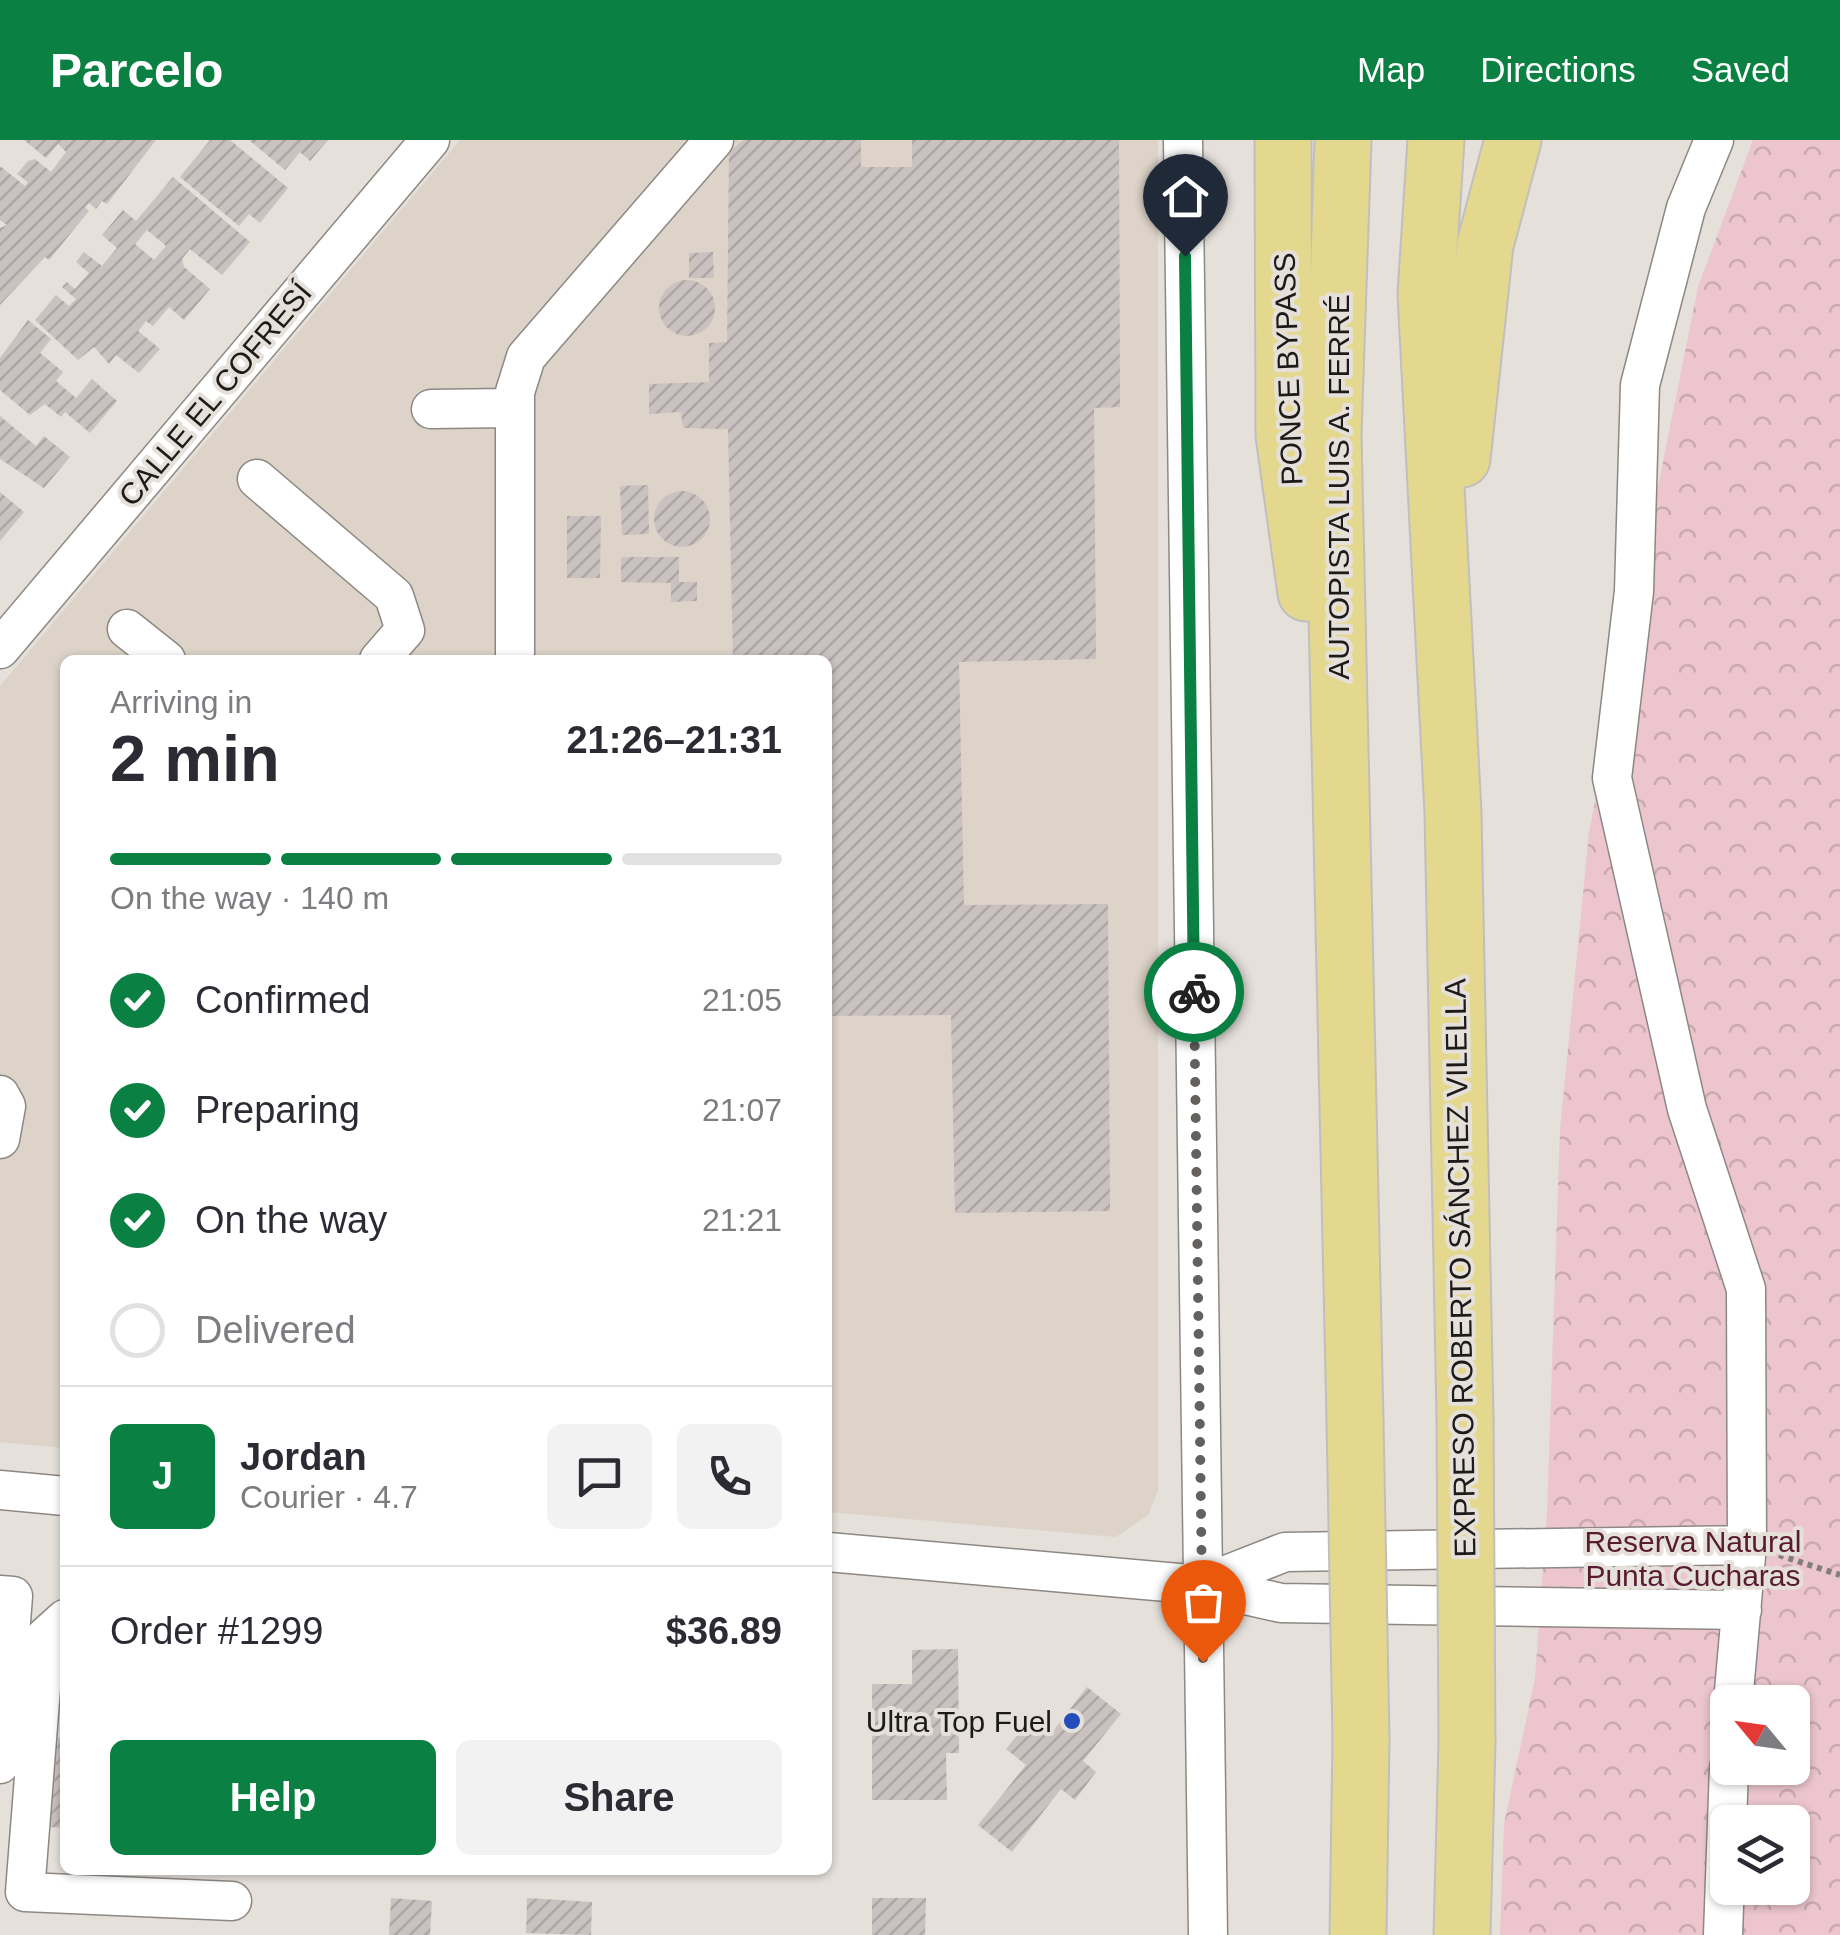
<!DOCTYPE html>
<meta charset="utf-8">
<style>
body{margin:0;font-family:Arial,sans-serif;background:#f2f2f3;color:#2b2b33;height:100vh;display:flex;flex-direction:column;font-size:38px;white-space:nowrap}
*{box-sizing:border-box;margin:0}
p{font-size:32px;color:#7c7c81}
.icon{flex:none;width:55px;height:55px;fill:none;stroke:currentColor;stroke-width:2;stroke-linecap:round;stroke-linejoin:round}
.map{position:relative;flex:1;overflow:hidden}
.sheet{position:absolute;left:60px;top:515px;width:772px;height:1220px;display:flex;flex-direction:column;background:#fff;border-radius:15px;box-shadow:0 2px 8px #0004}
.sheet>*{flex:none}
.needle{width:65px;rotate:299deg}
.fabs{position:absolute;left:1710px;top:1545px;display:grid;gap:20px}
.fabs a{display:grid;place-items:center;width:100px;height:100px;border-radius:15px;background:#fff;box-shadow:0 2px 8px #0004;font-size:50px}
.pin{position:absolute;display:grid;place-items:center;width:85px;height:85px;color:#fff;margin:-102px -42px;border-radius:50% 50% 50% 0;rotate:-45deg;box-shadow:0 0 10px #0007}
.pin .icon{rotate:45deg}
.courier{position:absolute;display:grid;place-items:center;width:100px;height:100px;margin:-50px;border:8px solid #0b8043;border-radius:50%;background:#fff;color:#222;box-shadow:0 2px 12px #0007}
.overview em{font-style:normal;font-weight:700}
.overview div{display:flex;flex-direction:column-reverse}
.overview{display:flex;align-items:center;justify-content:space-between;height:170px;padding:0 50px}
h1{font-size:65px;font-weight:700;line-height:75px}
.bar{display:grid;grid-template-columns:repeat(4,1fr);gap:15px 10px;align-content:center;height:120px;padding:0 50px}
.bar i{height:12px;border-radius:8px;background:#e1e1e2}
.bar .selected{background:#0b8043}
.bar p{grid-column:span 4}
.line{display:flex;align-items:center;gap:25px;padding:0 50px;border-top:2px solid #e1e1e2}
.line div{flex:1}
.round{display:grid;place-items:center;flex:none;width:105px;height:105px;border-radius:15px;background:#f2f2f3}
ol{padding:0 50px;list-style:none}
li{display:flex;align-items:center;gap:30px;height:110px}
li p{margin-inline-start:auto}
li .icon{padding:10px;border-radius:50%;background:#0b8043;color:#fff;stroke-width:4}
li:last-child{color:#7c7c81}
li i{width:55px;height:55px;border:5px solid #e1e1e2;border-radius:50%}
.button{display:flex;gap:20px;margin-top:auto;padding:20px 50px}
.button a{flex:1;height:115px;border-radius:15px;background:#0b8043;color:#fff;font-size:40px;font-weight:700;line-height:115px;text-align:center}
.button a+a{background:#f2f2f3;color:#2b2b33}
header{display:flex;align-items:center;gap:60px;box-sizing:border-box;height:140px;padding:0 50px;background:#0b8043;color:#fff}
header strong{font-size:48px}
nav{display:flex;gap:55px;margin-inline-start:auto;font-size:35px}
.map>svg:first-child{display:block}
</style>
<header>
<strong>Parcelo</strong>
<nav><a>Map</a><a>Directions</a><a>Saved</a></nav>
</header>
<div class="map">
<svg width="1840" height="1795" viewBox="0 0 1840 1795">
<defs>
<pattern id="park-crowns" width="20" height="18" patternUnits="userSpaceOnUse" patternTransform="scale(2.5)"><rect width="20" height="18" fill="#ecc5ce"/><path d="M2 6a3 3 0 1 1 6 0M12 15a3 3 0 1 1 6 0" fill="none" stroke="#caa9b0"/></pattern>
<pattern id="building-hatch" width="6" height="6" patternUnits="userSpaceOnUse" patternTransform="scale(2.5)"><rect width="6" height="6" fill="#cac2c0"/><path d="M-1 1l2-2M0 6l6-6M5 7l2-2" fill="none" stroke="#ada6a4"/></pattern>
</defs>
<rect width="100%" height="100%" fill="#e5e0da"/>
<path fill="#ddd3c8" d="M460,0H1158V1351L1148,1375L1116,1397L828,1372V520H65V1308L0,1302V546Z"/>
<path fill="url(#park-crowns)" fill-rule="evenodd" d="M1753,0H1840V1795H1500L1504,1684L1535,1538L1547,1374L1560,990L1589,692L1698,147ZM1728,1562H1792V1628H1728ZM1728,1682H1792V1748H1728Z"/>
<path fill="url(#building-hatch)" fill-rule="evenodd" d="M24,0H156L107,64L102,61L96,69L89,63L85,67L89,71L49,120L45,117L0,165V88L7,85L0,80V26L25,46L28,42L17,34L28,21L35,19L51,32L66,12L58,4L46,18Z
M210,0H230L288,48L260,83L249,74L239,86L180,37Z
M249,0H328L310,21L300,12L285,30Z
M744,0H861V27H912V0H1119L1120,267L1094,268L1096,519L959,522L964,765L1108,764L1110,1071L955,1073L951,875L828,876V520H733L728,289L683,288L681,272L649,274V244L709,242V203L727,202L729,11Z
M173,37L250,102L222,135L190,109L182,119L184,127L210,149L184,180L169,167L153,186L146,181L138,191L160,209L139,233L116,215L109,224L94,207L78,220L35,180L56,155L69,166L76,159L62,147L67,142L75,149L89,133L76,122L84,112L102,126L117,108L102,95L123,70L136,81ZM147,90L166,106L154,120L135,104Z
M713,112L714,138H689V113Z
M659 168a28 28 0 1 1 56 0a28 28 0 1 1-56 0Z
M28,180L51,199L40,213L63,232L56,241L76,258L92,239L117,261L90,293L65,272L61,277L45,264L30,275L0,250V218Z
M0,276L36,306L44,296L70,317L44,348L0,319Z
M648,345L649,394L622,395L620,346Z
M654 379a28 28 0 1 1 56 0a28 28 0 1 1-56 0Z
M0,352L24,372L0,401Z
M567,376H601L600,438H567Z
M621,417H679V442H697V461L671,462V443L621,442Z
M958,1509L959,1613H946L947,1660H872V1544H912V1510Z
M1087,1547L1121,1574L1083,1621L1096,1632L1075,1660L1061,1649L1012,1712L978,1685L1026,1625L1006,1609L1031,1578L1051,1594Z
M58,1598L65,1599V1688L50,1687Z
M391,1758L432,1761L430,1795H389Z
M527,1758L592,1762L591,1795L526,1793Z
M872,1758H926L925,1795H872Z"/>
<g fill="none" stroke-linecap="round" stroke-linejoin="round">
<g stroke="#8d8883" stroke-width="41">
<path id="minor" d="M1183,0L1208,1795
M1714,0L1686,68L1640,245L1634,451L1612,638L1687,969L1746,1149L1747,1405L1733,1562
M431,269L515,268
M257,339L394,456L405,490L379,520
M127,489L166,520
M0,509L430,0
M515,520V252L526,217L714,0
M0,955L6,966L0,999
M0,1350L65,1356
M828,1412L1201,1445L1281,1463L1742,1470
M1201,1445L1285,1412L1747,1405
M0,1455L13,1456L0,1624
M65,1479L45,1497L25,1752L232,1761
M1723,1795L1729,1628"/>
</g>
<g stroke="#c0bfbf" stroke-width="59">
<path id="highway" d="M1283,0L1284,295L1306,453
M1343,0L1333,294L1355,1280
M1436,0L1426,154L1453,673L1465,1277
M1462,319L1485,105L1513,0
M1358,1795L1361,1599
M1462,1795L1467,1602"/>
</g>
<path stroke="#827f7b" stroke-width="6" stroke-dasharray="5 5" stroke-linecap="butt" d="M1779,1415L1840,1435"/>
<use href="#minor" stroke="#fff" stroke-width="38"/>
<use href="#highway" stroke="#e3d88e" stroke-width="55"/>
<g stroke="#c0bfbf" stroke-width="59" stroke-linecap="butt">
<path id="highway-bridge" d="M1465,1277L1467,1602
M1355,1280L1361,1599"/>
</g>
<use href="#highway-bridge" stroke="#e3d88e" stroke-width="55"/>
</g>
<g fill="none" stroke-linecap="round" stroke-linejoin="round">
<path stroke="#63605d" stroke-width="10" stroke-dasharray="0 18" d="M1194,852L1203,1522"/>
<path stroke="#0b8043" stroke-width="12" d="M1185,116L1194,852"/>
</g>
<circle fill="#254cbb" stroke="#e5e0da" stroke-width="4" cx="1072" cy="1581" r="10"/>
<g text-anchor="middle" dominant-baseline="central" stroke-width="8" stroke-linejoin="round" paint-order="stroke">
<g font-size="30" fill="#1d1b19" stroke="#e5e0da">
<text transform="translate(1288 229) rotate(-92)">PONCE BYPASS</text>
<text transform="translate(215 254) rotate(-50)">CALLE EL COFRESÍ</text>
<text transform="translate(1338 347) rotate(-90)">AUTOPISTA LUIS A. FERRÉ</text>
<text transform="translate(1460 1128) rotate(-91)">EXPRESO ROBERTO SÁNCHEZ VILELLA</text>
</g>
<g font-size="30" fill="#591b30" stroke="#e5e0da">
<text x="1693" y="1401">Reserva Natural<tspan x="1693" dy="34">Punta Cucharas</tspan></text>
</g>
<g font-size="30" fill="#1d1b19" stroke="#e5e0da" text-anchor="end">
<text x="1052" y="1581">Ultra Top Fuel</text>
</g>
</g>
</svg>
<div class="fabs">
<a><svg class="needle" viewBox="-14 -14 28 28"><path d="M0-13l5 13h-10z" fill="#e53935"/><path d="M0 13l5-13h-10z" fill="#7c7c81"/></svg></a>
<a><svg class="icon" aria-label="layers" viewBox="0 0 24 24"><path d="M12 4l9 5-9 5-9-5zM3 14l9 5 9-5"/></svg></a>
</div>
<div class="pin" style="left:1203px;top:1522px;background:#ea580c"><svg class="icon" aria-label="bag" viewBox="0 0 24 24"><path d="M5 8h14l-1 12H6zM9 8a3 3 0 0 1 6 0"/></svg></div>
<div class="pin" style="left:1185px;top:116px;background:#1f2937"><svg class="icon" aria-label="home" viewBox="0 0 24 24"><path d="M3 11l9-7 9 7M6 9v11h12V9"/></svg></div>
<div class="courier" style="left:1194px;top:852px"><svg class="icon" aria-label="bike" viewBox="0 0 24 24"><circle cx="6" cy="16" r="4"/><circle cx="18" cy="16" r="4"/><path d="M6 16l4-8h5l3 8M10 8l3 8H6M13 5h3"/></svg></div>
<section class="sheet">
<div class="overview"><div><h1>2 min</h1><p>Arriving in</p></div><em>21:26–21:31</em></div>
<div class="bar"><i class="selected"></i><i class="selected"></i><i class="selected"></i><i></i><p>On the way · 140 m</p></div>
<ol>
<li><svg class="icon" aria-label="check" viewBox="0 0 24 24"><path d="M5 12l5 5 9-10"/></svg>Confirmed<p>21:05</p></li>
<li><svg class="icon" aria-label="check" viewBox="0 0 24 24"><path d="M5 12l5 5 9-10"/></svg>Preparing<p>21:07</p></li>
<li><svg class="icon" aria-label="check" viewBox="0 0 24 24"><path d="M5 12l5 5 9-10"/></svg>On the way<p>21:21</p></li>
<li><i></i>Delivered</li>
</ol>
<div class="line" style="height:180px"><b class="round" style="background:#0b8043;color:#fff">J</b><div><b>Jordan</b><p>Courier · 4.7</p></div><a class="round"><svg class="icon" aria-label="chat" viewBox="0 0 24 24"><path d="M4 5h16v11H9l-5 4z"/></svg></a><a class="round"><svg class="icon" aria-label="phone" viewBox="0 0 24 24"><path d="M5 4h4l2 5-3 2q2 4 5 5l2-3 5 2v4C11 20 4 13 5 4z"/></svg></a></div>
<div class="line" style="height:130px"><div>Order #1299</div><b>$36.89</b></div>
<div class="button"><a>Help</a><a>Share</a></div>
</section>
</div>
